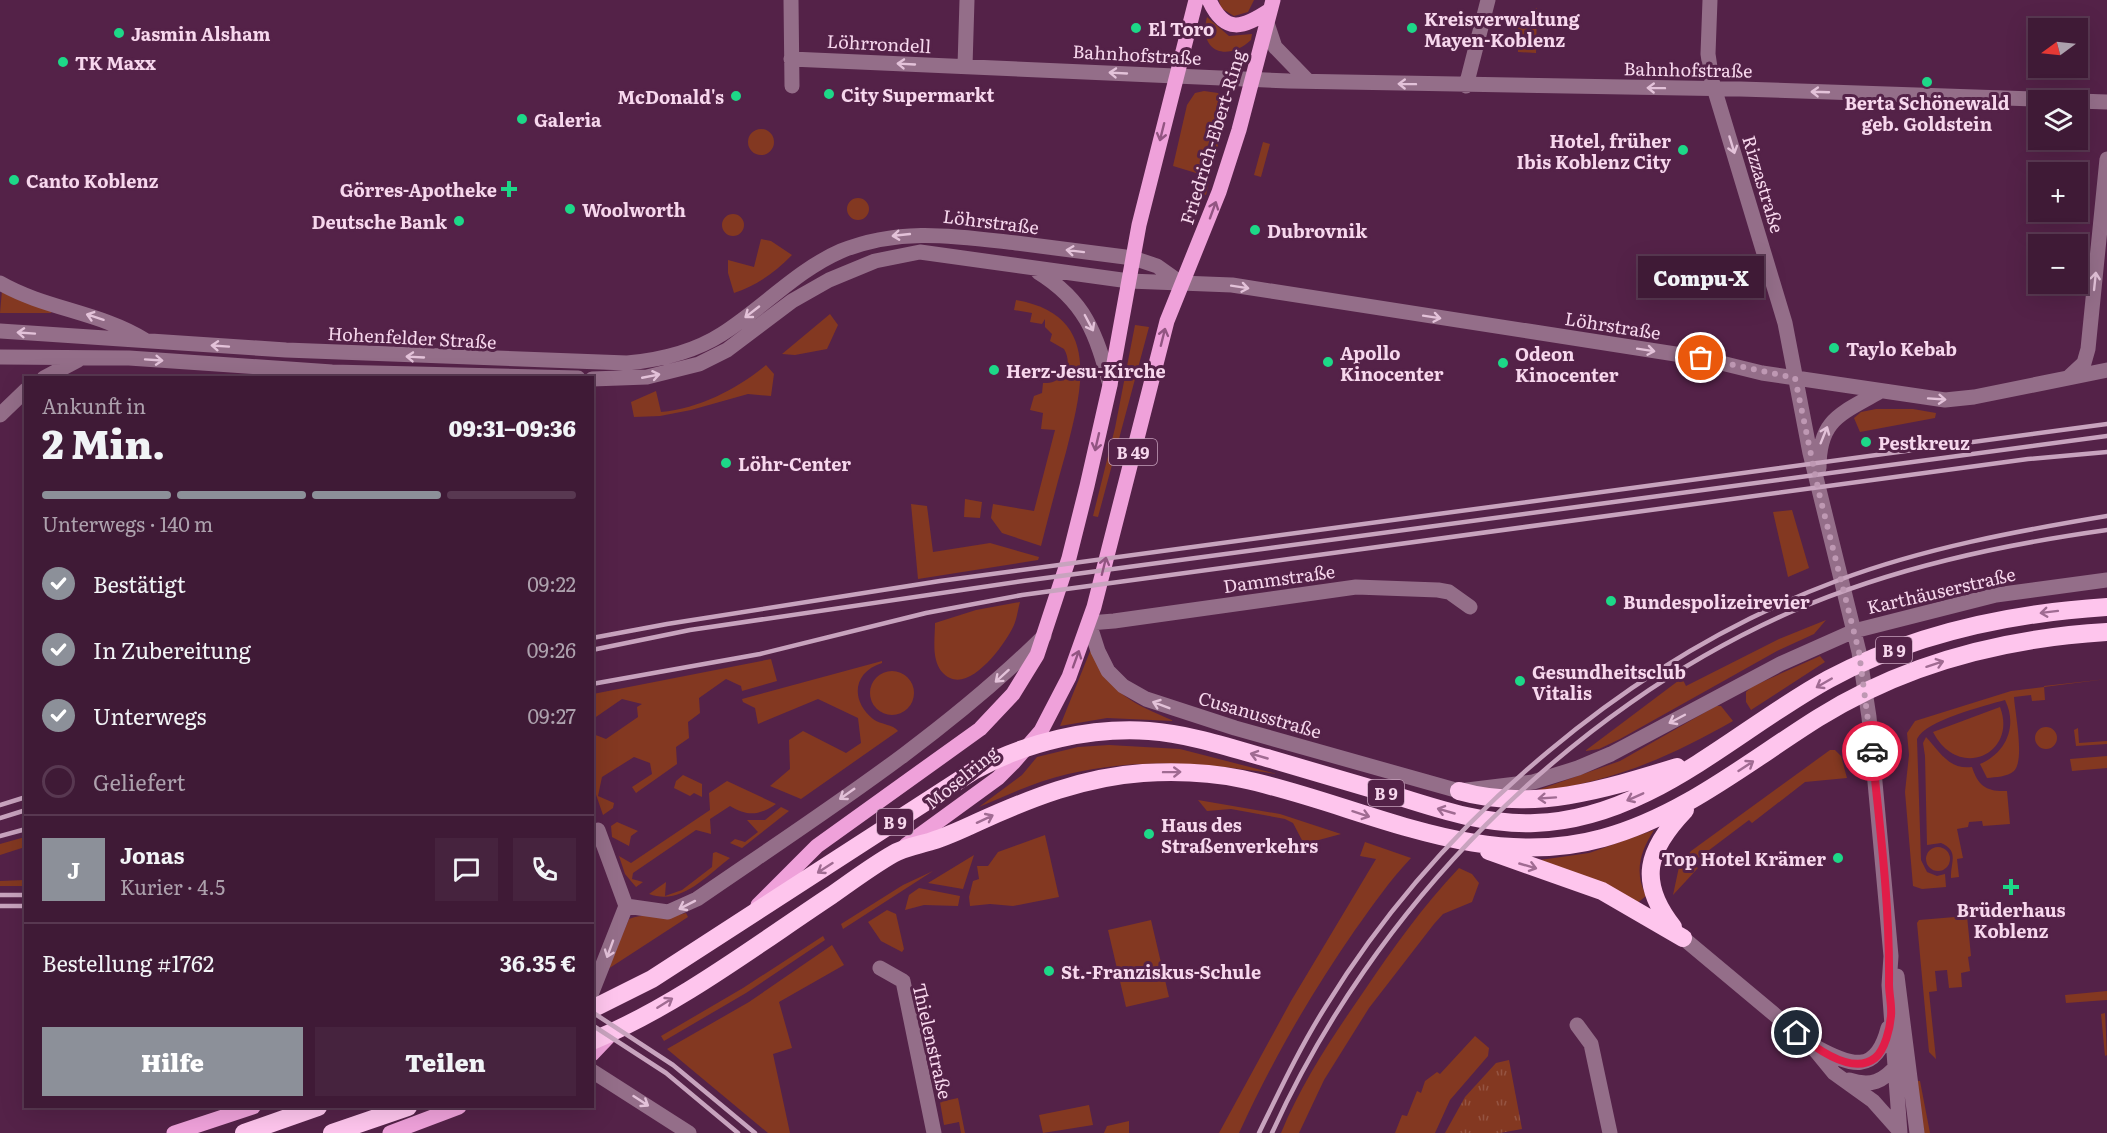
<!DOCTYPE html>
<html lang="de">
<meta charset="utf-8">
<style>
body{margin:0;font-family:Literata,serif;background:#46233e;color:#f1f3f6;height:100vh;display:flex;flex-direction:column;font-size:22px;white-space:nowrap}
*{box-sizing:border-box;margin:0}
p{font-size:20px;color:#ada1ad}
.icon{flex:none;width:33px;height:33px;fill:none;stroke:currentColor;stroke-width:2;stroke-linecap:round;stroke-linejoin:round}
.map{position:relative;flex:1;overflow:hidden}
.drawer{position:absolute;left:24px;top:376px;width:570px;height:732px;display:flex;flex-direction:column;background:#3f1a36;border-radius:0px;box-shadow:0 6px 24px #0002,0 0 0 2px #583851}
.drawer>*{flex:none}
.needle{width:39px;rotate:255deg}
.controls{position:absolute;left:2028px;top:18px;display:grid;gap:12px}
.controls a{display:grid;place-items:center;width:60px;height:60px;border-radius:0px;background:#3f1a36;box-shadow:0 6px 24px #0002,0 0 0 2px #583851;font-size:30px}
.pin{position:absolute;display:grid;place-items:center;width:51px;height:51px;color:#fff;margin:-26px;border:3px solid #fff;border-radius:50%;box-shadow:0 2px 6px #0007}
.courier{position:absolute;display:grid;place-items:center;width:60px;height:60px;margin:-30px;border:4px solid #e11d48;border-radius:50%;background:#fff;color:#222;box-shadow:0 2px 8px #0007}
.bubble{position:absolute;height:42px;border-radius:0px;background:#3f1a36;box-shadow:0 6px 24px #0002,0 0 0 2px #583851;font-size:20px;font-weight:800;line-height:42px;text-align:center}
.overview em{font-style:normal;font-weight:800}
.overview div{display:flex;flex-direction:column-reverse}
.overview{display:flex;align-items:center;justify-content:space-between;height:102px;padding:0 18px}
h1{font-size:39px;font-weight:800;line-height:45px}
.bar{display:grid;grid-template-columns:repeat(4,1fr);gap:9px 6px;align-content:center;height:72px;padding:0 18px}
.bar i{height:8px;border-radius:4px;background:#583851}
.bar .selected{background:#8c9099}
.bar p{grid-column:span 4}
.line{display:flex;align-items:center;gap:15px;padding:0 18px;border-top:2px solid #583851}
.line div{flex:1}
.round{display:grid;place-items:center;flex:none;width:63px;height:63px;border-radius:0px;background:#46233e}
ol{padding:0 18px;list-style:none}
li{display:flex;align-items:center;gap:18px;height:66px}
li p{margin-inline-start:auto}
li .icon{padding:6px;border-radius:50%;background:#8c9099;color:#fff;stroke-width:4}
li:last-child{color:#ada1ad}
li i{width:33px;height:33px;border:3px solid #583851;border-radius:50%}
.button{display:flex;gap:12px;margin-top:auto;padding:12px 18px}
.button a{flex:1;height:69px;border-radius:0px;background:#8c9099;color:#fff;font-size:24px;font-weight:800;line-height:69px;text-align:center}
.button a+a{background:#46233e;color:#f1f3f6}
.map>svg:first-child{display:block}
</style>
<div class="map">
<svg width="2107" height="1133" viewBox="0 0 2107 1133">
<defs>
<pattern id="park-tufts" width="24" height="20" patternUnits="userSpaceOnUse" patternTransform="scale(1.5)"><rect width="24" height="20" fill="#833821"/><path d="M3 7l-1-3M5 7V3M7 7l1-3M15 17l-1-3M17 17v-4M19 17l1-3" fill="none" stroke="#955442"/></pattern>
</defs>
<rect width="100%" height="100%" fill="#542248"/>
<path fill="#833821" d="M1219,0H1254L1248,12L1234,16L1221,8Z
M1533,8H1537L1536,53L1518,52V27H1532Z
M1207,17L1229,36L1252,34L1251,40C1227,62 1198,52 1207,17Z
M1204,91L1218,93L1227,108L1206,195L1202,194L1206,176L1173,166L1187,105L1195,93Z
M748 142a13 13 0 1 1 26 0a13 13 0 1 1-26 0Z
M1263,142L1270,144L1261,177L1254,175Z
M847 209a11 11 0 1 1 22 0a11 11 0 1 1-22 0Z
M722 225a11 11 0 1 1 22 0a11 11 0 1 1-22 0Z
M761,239L771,241L792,255C774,273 758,285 734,293L728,273V260L754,267Z
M2,290L52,310L51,313H0Z
M1016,300C1103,315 1082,389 1066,452C1057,483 1049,515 1041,546L1002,533L991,518L993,504L1034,511L1055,430L1041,429L1043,413L1030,410L1034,396L1042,393L1043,383C1063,384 1074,366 1064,349L1050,341L1052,334L1045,327V319L1042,324L1030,322L1032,313L1014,310Z
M830,314L838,325L827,349L795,355L782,354Z
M1135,325L1149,327L1098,517L1093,516L1115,428Z
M766,365L774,374L771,396L748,394L691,410L660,416L634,417L631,402L656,391L661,412C700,408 737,389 766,365Z
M1876,409H1913L1936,413L1935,418L1860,432L1854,418L1861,412Z
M965,499L982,502L980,518L964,517Z
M911,504L927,506L933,552L990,543L1039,557L1038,560L918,579Z
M1792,510L1809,568L1788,577L1773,512Z
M1020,602C1018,609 1017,618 1014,625C1006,643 973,689 950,678C943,675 938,668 936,660C933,649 935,634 935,623L976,610Z
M1826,620L1814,634L1777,651L1620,739L1599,749L1585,751L1682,678L1686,686L1779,639Z
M1091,649C1110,694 1132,703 1174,721L1107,718L1060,726Z
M1820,656L1825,662L1751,710L1746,702V692L1751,687Z
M771,659L777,681L742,691L741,686L726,679L699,698L700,713L688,722L689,738L676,747L677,764L636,793L632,787L652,774L650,763L634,757L602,777L598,796L614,803L613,808L603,815L593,786V734L606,739L638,717L637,707L642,704L622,699L593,719V694Z
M882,661V663C853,672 850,700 873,719C881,725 893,724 898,731L801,799L770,786L790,769L789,740L803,731L846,753L861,743L858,718L818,699L758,724L755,708L743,702L742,699Z
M870 693a22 22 0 1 1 44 0a22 22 0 1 1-44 0Z
M2107,679L2044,686L2045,700L2032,701L2031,695L2014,697C2015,713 2025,760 2014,771C2007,777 1996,777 1987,778L1980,764C2006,753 2018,726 2005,700C1984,706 1926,720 1917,739L1921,860L1927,872L1937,876L1945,874L1946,887L1922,889L1913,886L1905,792L1909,755L1907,733L1915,721L2011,691Z
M1716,706H1721L1733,721C1672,756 1606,785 1535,791L1620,761Z
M2000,707C2018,753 1959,782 1933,732Z
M2035 738a11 11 0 1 1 22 0a11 11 0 1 1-22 0Z
M2078,728L2079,743L2107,741V744L2076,746L2074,730Z
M1926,737C1940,752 1949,770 1972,767C1978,786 1987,792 2007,791L2010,824L1983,826L1982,821L1969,822L1968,827L1957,829L1963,858L1957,859L1959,877L1951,878C1950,863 1960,851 1941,843L1927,845L1925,756L1923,743Z
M1109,745L1180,749L1277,774C1206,763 1140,757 1068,774C1037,781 1008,795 979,807L1022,775L1037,757L1078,747Z
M1830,750H1835L1841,756L1847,778L1805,782L1752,823L1749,820L1692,863L1698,868L1673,895L1679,867L1691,851Z
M2107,756V768L2072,771L2070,759Z
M683,775L702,784V797L694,793L690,796L674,788L676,781Z
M727,781L776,804C760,815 748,817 730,806L710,819L711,834L696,830L633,873L632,879L643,882L636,887L625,874L619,856L631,863L710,810L709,793Z
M1198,800L1280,814L1341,834L1304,844L1293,823L1285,819L1231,809L1207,811Z
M781,807L789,811L742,848L730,843L735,839L745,842L758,832L747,820H765Z
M617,822L638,831L631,836L629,846L612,837L611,826Z
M1654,830C1640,852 1634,872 1646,896L1636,904L1606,885L1540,860L1589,853Z
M1045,835L1059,897L1013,906L990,904L970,906L969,897L973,881L979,879L977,866H988L998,852Z
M25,837V847L0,855V844Z
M1365,842L1411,858C1390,880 1373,905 1355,930C1310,995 1272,1061 1239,1133H1219L1291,1001L1376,859L1360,856Z
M1926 859a12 12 0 1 1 24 0a12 12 0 1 1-24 0Z
M716,852L730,858C706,876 681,906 649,894L666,882L665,896L682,890L712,867L713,853Z
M974,855L963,889L928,883Z
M1459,868L1472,874L1479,883L1472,902L1443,914L1434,924L1369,1008L1324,1080L1299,1133H1281C1302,1082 1333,1036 1364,991C1393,948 1423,906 1459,868Z
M933,871L843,929L841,924L903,885Z
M25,880V886H0V881Z
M919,888L960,896L958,906L924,905L905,910L909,895Z
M887,910L896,914L904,949L902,952L881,941L868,922Z
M686,913L688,917L608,969L629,919C647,912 666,920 686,913Z
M1967,916L1971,956L1968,957L1970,971L1961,973L1962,987L1949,988L1947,970L1935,971L1937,991L1929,992L1936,1059L1929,1052L1917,923L1919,920Z
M1151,920L1169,997L1126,1007L1108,930Z
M823,936L825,940L746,993L664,1041L661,1036L743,988Z
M832,945L844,965L779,1002L792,1048L773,1054L790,1133H768L667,1049L749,1002Z
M2107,991V1000L2066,1003L2065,995Z
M2105,1013L2107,1055L2105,1056L2101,1014Z
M1475,1036L1489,1048L1488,1056L1450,1100L1435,1133H1395L1402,1115L1407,1116L1417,1091L1421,1093L1425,1081L1437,1072L1440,1074Z
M1916,1081H1920L1930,1133H1924Z
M958,1098L965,1133H961L959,1122L944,1125L940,1102Z
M1089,1105L1093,1125L1043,1133L1039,1115Z
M1129,1121V1133H1104L1107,1126Z"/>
<path fill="url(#park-tufts)" d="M1509,1060L1522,1129L1500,1133H1445L1465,1097L1496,1063Z"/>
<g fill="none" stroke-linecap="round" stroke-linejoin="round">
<path stroke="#946e89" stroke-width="15" d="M791,0L792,86
M1710,0L1708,54L1712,81L1785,323L1810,453L1859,652L1869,717L1891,956L1889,985L1900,1133
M1267,23L1275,47L1308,81
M791,59L1289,81L1740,89L2067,100
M965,66L967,0
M1466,86L1488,0
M2078,101L2107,102
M1038,272C1085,301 1096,333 1110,385
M0,283C45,309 100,312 145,340
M0,331L286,350L627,363C660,360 694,352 722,334C763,308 797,270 841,251C900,227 955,236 1016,243C1055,248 1094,253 1133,258L1157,266L1181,283
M0,357L129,358L332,372L578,378
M2070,376L2084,363L2088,349L2107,159
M44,378L78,360
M592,379L647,377L699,364L727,350L792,301L829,280L875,261L920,252L1129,281L1232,285L1701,358L1762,373L1945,400L1974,397L2107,370
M0,415L26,390
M1819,468C1819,419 1841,414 1879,392
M1470,607L1449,592L1438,590L1356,587L1114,621L1089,623L1098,651L1108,671L1123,686L1146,699L1235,728L1459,791L1533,782L1578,768L1611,754L1780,664L1854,631L1996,595L2107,580
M598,830L626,906
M626,906L668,912L697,899C816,817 941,738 1044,636
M1683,938L1811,1045L1834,1073L1873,1101L1897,1128
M880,968L903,981L934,1133
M1897,976L1917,1133
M592,992L626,906
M1577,1025L1591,1044L1610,1133
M1816,1047C1851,1066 1876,1075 1888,1028
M592,1071L689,1133
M1849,1080C1871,1087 1883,1082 1898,1064"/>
<path stroke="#efa1da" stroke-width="15" d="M1209,0C1225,35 1243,28 1270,10
M906,845L998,778L1013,763L1041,731L1069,677L1094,607L1167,321L1219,192L1239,130L1273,0
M758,905L817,846L980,729L1013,694L1037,655L1069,558L1087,486L1110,385L1139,225L1196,0
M592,1054L611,1034
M174,1133L253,1107
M390,1133L459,1107"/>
<path stroke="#fec5ed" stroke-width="18" d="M1459,791C1533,812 1606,789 1677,767
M1489,851L1602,891L1683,938
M1673,927C1637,881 1647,850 1685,810
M592,1009L652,979L975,770C1027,742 1090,727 1149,731C1189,734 1228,747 1267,758C1311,771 1355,784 1400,797C1444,811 1488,825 1535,823C1649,819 1734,731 1829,679C1915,633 2011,613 2107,607
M592,1041C678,1005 755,946 832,895C852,881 872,866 893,854C905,847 920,845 932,841C948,836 963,829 978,822C1031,798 1084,777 1143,773C1176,771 1209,772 1242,779C1361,804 1477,873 1603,838C1683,816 1748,762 1818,718C1904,664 2005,638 2107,632
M244,1133L318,1107
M332,1133L408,1107"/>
<path stroke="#c8a3be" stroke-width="4.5" d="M592,638L667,624L940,581L2107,424
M592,650L690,630L1023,581L2107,436
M592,684L760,654L926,613L1022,595L2028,459L2107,452
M0,805L26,797
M0,818L26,810
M0,836L26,829
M0,895H26
M0,906H26
M592,1012L673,1065L755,1133
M592,1025L666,1073L738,1133
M1259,1133C1280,1090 1300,1047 1326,1006C1441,819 1632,657 1839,580C1925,548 2017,531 2107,516
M1272,1133C1373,909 1567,710 1793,611C1893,568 2000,545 2107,530"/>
</g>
<defs><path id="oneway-shaft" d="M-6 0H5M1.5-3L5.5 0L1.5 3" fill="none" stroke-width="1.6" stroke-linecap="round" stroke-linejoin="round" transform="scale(1.5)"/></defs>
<g stroke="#e3c2d9">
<use href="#oneway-shaft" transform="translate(906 64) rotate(-177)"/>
<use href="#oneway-shaft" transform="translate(1118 73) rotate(-177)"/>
<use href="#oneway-shaft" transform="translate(1407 84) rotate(-179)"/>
<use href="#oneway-shaft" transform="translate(1656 88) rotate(-179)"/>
<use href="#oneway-shaft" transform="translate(1820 92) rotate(-178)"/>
<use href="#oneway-shaft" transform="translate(1732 145) rotate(73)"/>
<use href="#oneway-shaft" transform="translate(901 235) rotate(174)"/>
<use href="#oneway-shaft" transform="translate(1075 251) rotate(-173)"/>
<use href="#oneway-shaft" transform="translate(2095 281) rotate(-84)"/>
<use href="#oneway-shaft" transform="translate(1240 287) rotate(9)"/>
<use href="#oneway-shaft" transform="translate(752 312) rotate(142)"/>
<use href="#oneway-shaft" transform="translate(95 317) rotate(-162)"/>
<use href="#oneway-shaft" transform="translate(1432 317) rotate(9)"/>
<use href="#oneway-shaft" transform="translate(1089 323) rotate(62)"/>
<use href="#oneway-shaft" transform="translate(26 333) rotate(-176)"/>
<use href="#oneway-shaft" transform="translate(220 346) rotate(-176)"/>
<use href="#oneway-shaft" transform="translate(1646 350) rotate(9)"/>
<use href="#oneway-shaft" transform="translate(415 357) rotate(-177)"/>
<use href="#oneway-shaft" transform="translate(154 360) rotate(4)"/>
<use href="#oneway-shaft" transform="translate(651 376) rotate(-11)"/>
<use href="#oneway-shaft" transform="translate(1937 399) rotate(4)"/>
<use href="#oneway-shaft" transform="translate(1824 435) rotate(-68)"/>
<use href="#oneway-shaft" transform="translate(1002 676) rotate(138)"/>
<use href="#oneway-shaft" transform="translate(1161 705) rotate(-159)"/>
<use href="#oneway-shaft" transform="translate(1677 719) rotate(152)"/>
<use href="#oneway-shaft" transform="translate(847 794) rotate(145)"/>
<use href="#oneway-shaft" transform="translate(687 905) rotate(153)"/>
<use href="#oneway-shaft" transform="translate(610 949) rotate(110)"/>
<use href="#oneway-shaft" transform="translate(641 1101) rotate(33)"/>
</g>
<g stroke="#925582">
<use href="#oneway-shaft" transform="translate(1162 132) rotate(104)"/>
<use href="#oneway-shaft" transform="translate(1213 210) rotate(-70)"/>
<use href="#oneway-shaft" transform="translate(1163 337) rotate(-76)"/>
<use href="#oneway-shaft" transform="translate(1097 442) rotate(103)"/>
<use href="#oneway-shaft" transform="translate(1104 566) rotate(-76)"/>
<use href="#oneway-shaft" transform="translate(1076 659) rotate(-70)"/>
</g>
<g stroke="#a06b92">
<use href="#oneway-shaft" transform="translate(2049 612) rotate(173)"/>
<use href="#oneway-shaft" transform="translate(1935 664) rotate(-18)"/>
<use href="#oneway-shaft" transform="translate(1824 683) rotate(150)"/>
<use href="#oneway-shaft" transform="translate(1259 756) rotate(-164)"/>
<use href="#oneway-shaft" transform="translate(1746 766) rotate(-33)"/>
<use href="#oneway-shaft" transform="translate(1172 772) rotate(-1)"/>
<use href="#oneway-shaft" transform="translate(1635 797) rotate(156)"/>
<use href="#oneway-shaft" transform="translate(1547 798) rotate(176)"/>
<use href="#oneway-shaft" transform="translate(1446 811) rotate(-164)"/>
<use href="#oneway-shaft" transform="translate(1361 814) rotate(18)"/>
<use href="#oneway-shaft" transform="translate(985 819) rotate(-25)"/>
<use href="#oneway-shaft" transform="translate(1528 866) rotate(16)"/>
<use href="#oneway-shaft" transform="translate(825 868) rotate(147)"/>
<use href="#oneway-shaft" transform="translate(665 1003) rotate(-32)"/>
</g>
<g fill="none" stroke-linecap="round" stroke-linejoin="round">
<path stroke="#be98b3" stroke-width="6" stroke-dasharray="0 10.8" d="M1701,358L1795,378L1819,493L1859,652L1872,751"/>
<path stroke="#e11d48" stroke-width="8" d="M1797,1033C1814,1047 1852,1076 1875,1058C1885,1050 1890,1028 1891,1016C1892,1005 1889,994 1889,984C1890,906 1880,828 1872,751"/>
</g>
<g fill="#1dd888" stroke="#542248" stroke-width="2">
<circle cx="1136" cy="28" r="6"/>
<circle cx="1412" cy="28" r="6"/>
<circle cx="119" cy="33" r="6"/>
<circle cx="63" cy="62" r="6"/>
<circle cx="1927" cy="82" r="6"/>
<circle cx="829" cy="94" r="6"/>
<circle cx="736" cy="96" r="6"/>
<circle cx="522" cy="119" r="6"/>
<circle cx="1683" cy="150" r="6"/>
<circle cx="14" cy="180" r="6"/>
<path d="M506 180h6v6h6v6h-6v6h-6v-6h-6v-6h6z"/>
<circle cx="570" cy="209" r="6"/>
<circle cx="459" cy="221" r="6"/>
<circle cx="1255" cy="230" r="6"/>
<circle cx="1834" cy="348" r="6"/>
<circle cx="1328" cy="362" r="6"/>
<circle cx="1503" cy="363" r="6"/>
<circle cx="994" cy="370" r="6"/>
<circle cx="1866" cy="442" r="6"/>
<circle cx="726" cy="463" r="6"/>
<circle cx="1611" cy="601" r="6"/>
<circle cx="1520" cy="681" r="6"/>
<circle cx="1149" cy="834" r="6"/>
<circle cx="1838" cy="858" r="6"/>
<path d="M2008 878h6v6h6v6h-6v6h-6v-6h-6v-6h6z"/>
<circle cx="1049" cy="971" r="6"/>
</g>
<g text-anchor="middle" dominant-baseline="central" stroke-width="6" stroke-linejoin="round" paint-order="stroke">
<g fill="#542248" stroke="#c6a1bc" stroke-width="1.5">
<rect x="1109" y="439" width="48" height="26" rx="4.5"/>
<rect x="1876" y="637" width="36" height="26" rx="4.5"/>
<rect x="1368" y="780" width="36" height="26" rx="4.5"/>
<rect x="877" y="809" width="36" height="26" rx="4.5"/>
</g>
<g font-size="16" font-weight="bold" fill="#f7d7ed">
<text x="1133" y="452">B 49</text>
<text x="1894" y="650">B 9</text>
<text x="1386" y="793">B 9</text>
<text x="895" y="822">B 9</text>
</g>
<g font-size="18" font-weight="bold" fill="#f7d7ed" stroke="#542248" text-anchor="start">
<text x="1424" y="18">Kreisverwaltung<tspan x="1424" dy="21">Mayen-Koblenz</tspan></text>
<text x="1148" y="28">El Toro</text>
<text x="131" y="33">Jasmin Alsham</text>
<text x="75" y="62">TK Maxx</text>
<text x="841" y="94">City Supermarkt</text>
<text x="724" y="96" text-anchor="end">McDonald's</text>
<text x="1927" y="102" text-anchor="middle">Berta Schönewald<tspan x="1927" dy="21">geb. Goldstein</tspan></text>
<text x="534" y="119">Galeria</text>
<text x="1671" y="140" text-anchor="end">Hotel, früher<tspan x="1671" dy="21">Ibis Koblenz City</tspan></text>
<text x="26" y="180">Canto Koblenz</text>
<text x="497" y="189" text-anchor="end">Görres-Apotheke</text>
<text x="582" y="209">Woolworth</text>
<text x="447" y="221" text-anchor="end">Deutsche Bank</text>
<text x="1267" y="230">Dubrovnik</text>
<text x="1846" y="348">Taylo Kebab</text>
<text x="1340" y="352">Apollo<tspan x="1340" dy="21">Kinocenter</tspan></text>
<text x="1515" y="353">Odeon<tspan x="1515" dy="21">Kinocenter</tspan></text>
<text x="1006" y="370">Herz-Jesu-Kirche</text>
<text x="1878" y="442">Pestkreuz</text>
<text x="738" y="463">Löhr-Center</text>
<text x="1623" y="601">Bundespolizeirevier</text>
<text x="1532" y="671">Gesundheitsclub<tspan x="1532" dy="21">Vitalis</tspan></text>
<text x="1161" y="824">Haus des<tspan x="1161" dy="21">Straßenverkehrs</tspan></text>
<text x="1826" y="858" text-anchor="end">Top Hotel Krämer</text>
<text x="2011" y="909" text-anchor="middle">Brüderhaus<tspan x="2011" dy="21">Koblenz</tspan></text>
<text x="1061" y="971">St.-Franziskus-Schule</text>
</g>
<g font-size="18" fill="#f7d7ed" stroke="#542248">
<text transform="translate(879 43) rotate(3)">Löhrrondell</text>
<text transform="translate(1137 54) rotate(3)">Bahnhofstraße</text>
<text transform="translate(1688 69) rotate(1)">Bahnhofstraße</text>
<text transform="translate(1212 137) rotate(-73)">Friedrich-Ebert-Ring</text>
<text transform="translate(1764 184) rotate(73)">Rizzastraße</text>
<text transform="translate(991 221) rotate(7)">Löhrstraße</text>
<text transform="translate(1613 325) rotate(9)">Löhrstraße</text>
<text transform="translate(412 337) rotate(3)">Hohenfelder Straße</text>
<text transform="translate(1279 578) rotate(-8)">Dammstraße</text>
<text transform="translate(1941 590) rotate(-13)">Karthäuserstraße</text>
<text transform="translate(1260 714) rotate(16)">Cusanusstraße</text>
<text transform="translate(961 777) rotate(-39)">Moselring</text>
<text transform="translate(933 1041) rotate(77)">Thielenstraße</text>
</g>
</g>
</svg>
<div class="controls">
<a><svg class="needle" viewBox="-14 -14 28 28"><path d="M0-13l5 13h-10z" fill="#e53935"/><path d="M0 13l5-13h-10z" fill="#ada1ad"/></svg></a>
<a><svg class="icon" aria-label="layers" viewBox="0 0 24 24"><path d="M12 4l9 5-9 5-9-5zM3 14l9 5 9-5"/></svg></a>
<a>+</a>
<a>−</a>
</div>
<div class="pin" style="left:1701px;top:358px;background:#ea580c"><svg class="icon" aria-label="bag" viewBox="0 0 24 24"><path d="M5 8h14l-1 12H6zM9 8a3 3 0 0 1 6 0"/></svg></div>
<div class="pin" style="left:1797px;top:1033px;background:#1f2937"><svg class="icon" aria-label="home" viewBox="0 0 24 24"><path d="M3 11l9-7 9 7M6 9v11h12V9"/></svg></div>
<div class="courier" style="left:1872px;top:751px"><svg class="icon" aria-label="car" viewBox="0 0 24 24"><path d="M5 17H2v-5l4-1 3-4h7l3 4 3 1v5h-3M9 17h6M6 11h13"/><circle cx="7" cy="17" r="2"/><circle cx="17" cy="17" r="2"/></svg></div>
<div class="bubble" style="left:1638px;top:256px;width:126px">Compu-X</div>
<section class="drawer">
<div class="overview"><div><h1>2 Min.</h1><p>Ankunft in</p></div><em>09:31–09:36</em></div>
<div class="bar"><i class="selected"></i><i class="selected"></i><i class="selected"></i><i></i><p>Unterwegs · 140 m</p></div>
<ol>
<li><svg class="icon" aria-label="check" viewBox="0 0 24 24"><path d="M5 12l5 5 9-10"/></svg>Bestätigt<p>09:22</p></li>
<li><svg class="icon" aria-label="check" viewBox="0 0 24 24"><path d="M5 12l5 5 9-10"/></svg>In Zubereitung<p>09:26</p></li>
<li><svg class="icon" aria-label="check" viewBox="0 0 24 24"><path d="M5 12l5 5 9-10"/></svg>Unterwegs<p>09:27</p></li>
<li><i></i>Geliefert</li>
</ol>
<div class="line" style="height:108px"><b class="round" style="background:#8c9099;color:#fff">J</b><div><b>Jonas</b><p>Kurier · 4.5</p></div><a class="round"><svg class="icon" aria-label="chat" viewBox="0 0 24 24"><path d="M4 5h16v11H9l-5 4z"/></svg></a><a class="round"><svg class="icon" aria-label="phone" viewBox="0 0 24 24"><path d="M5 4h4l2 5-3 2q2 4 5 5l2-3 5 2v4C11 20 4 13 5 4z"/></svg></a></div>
<div class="line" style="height:78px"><div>Bestellung #1762</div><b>36.35 €</b></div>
<div class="button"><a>Hilfe</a><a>Teilen</a></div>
</section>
</div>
